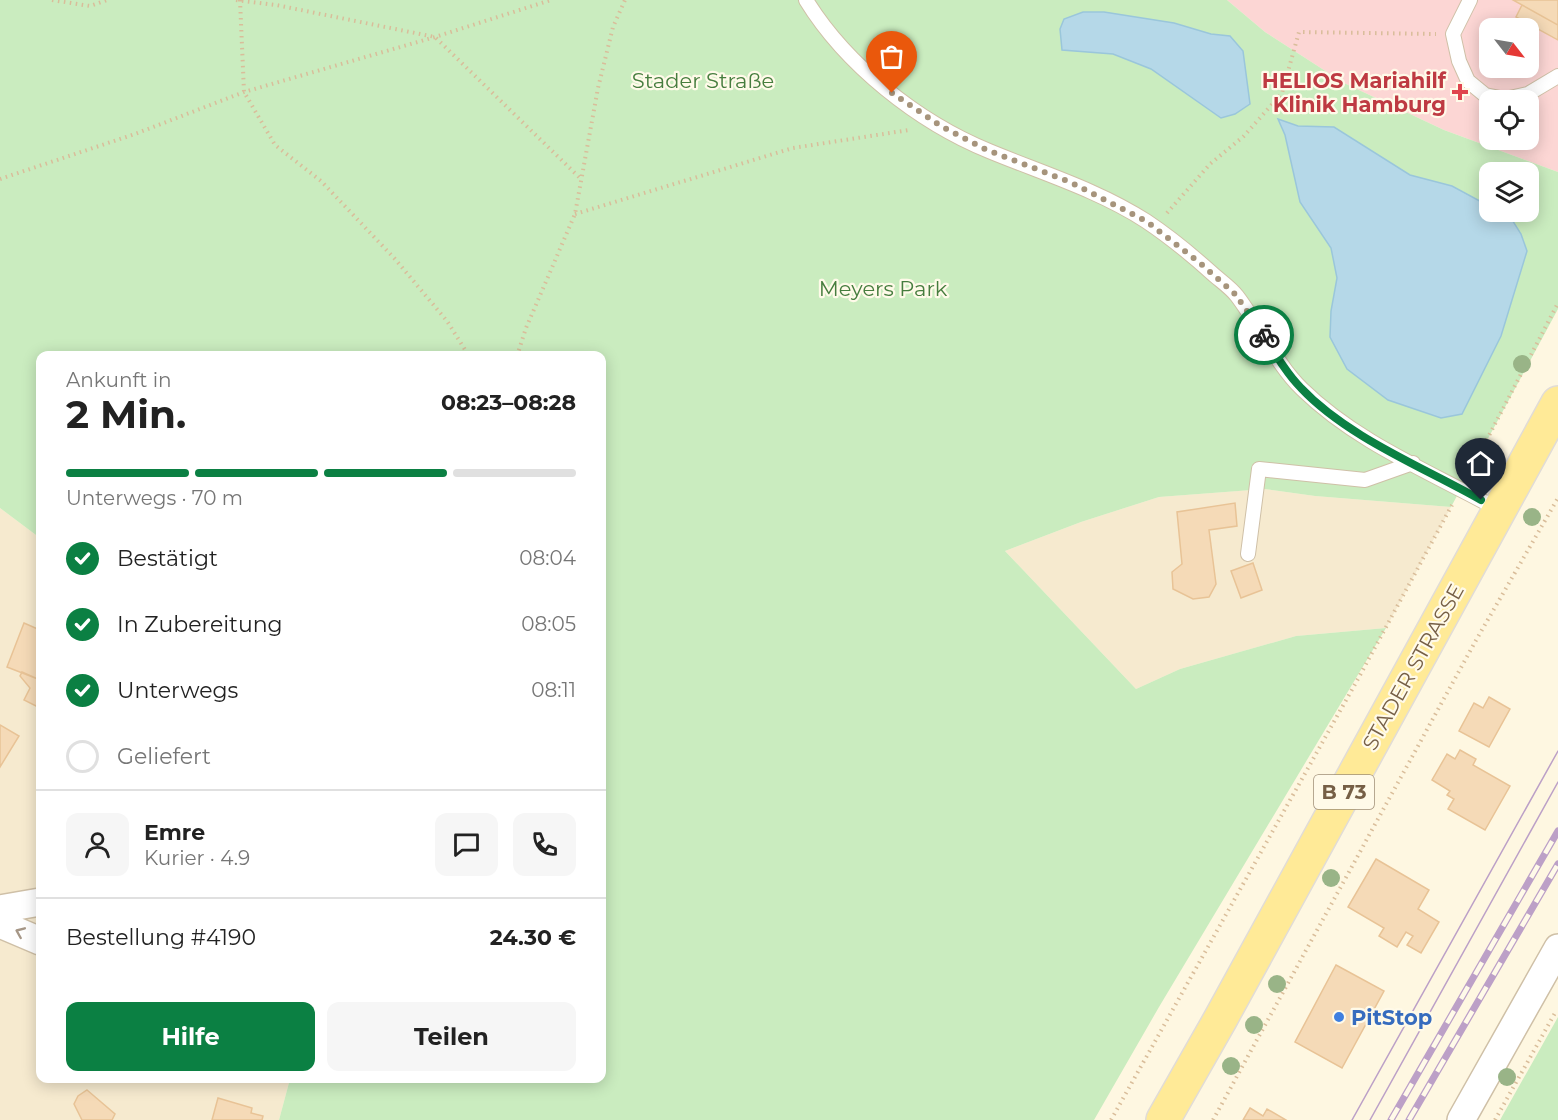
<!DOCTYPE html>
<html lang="de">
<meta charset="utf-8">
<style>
body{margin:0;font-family:Montserrat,sans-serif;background:#f6f6f6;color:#222;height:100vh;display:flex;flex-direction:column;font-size:22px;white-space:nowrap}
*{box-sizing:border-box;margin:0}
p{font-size:20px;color:#767676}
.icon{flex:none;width:33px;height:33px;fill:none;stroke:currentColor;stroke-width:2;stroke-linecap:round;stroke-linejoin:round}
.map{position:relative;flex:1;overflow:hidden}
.panel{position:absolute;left:36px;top:351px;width:570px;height:732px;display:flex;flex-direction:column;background:#fff;border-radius:12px;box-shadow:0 3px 15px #0003}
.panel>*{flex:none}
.needle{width:39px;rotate:121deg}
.tools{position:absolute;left:1479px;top:18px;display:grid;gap:12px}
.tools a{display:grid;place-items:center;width:60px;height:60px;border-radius:12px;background:#fff;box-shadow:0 3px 15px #0003;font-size:30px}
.pin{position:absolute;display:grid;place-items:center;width:51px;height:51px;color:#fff;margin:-62px -26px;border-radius:50% 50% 50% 0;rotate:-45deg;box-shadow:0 0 6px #0007}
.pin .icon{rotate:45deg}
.courier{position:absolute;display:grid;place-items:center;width:60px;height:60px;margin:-30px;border:4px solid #0b8043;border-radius:50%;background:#fff;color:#222;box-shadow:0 2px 8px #0007}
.head em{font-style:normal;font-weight:700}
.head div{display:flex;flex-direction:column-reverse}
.head{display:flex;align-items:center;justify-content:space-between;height:102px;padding:0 30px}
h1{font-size:39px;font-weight:700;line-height:45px}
.bar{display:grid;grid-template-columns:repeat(4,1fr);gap:9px 6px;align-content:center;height:72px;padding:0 30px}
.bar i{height:8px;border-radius:4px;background:#e0e0e0}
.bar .current{background:#0b8043}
.bar p{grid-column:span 4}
.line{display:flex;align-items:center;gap:15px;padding:0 30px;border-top:2px solid #e0e0e0}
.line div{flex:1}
.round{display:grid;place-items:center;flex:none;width:63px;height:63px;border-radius:12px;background:#f6f6f6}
ol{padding:0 30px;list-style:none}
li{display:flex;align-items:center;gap:18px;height:66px}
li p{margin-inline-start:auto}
li .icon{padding:6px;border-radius:50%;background:#0b8043;color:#fff;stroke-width:4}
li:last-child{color:#767676}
li i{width:33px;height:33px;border:3px solid #e0e0e0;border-radius:50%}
.cta{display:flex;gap:12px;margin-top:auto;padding:12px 30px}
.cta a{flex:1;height:69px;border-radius:12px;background:#0b8043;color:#fff;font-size:24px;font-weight:700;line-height:69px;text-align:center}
.cta a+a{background:#f6f6f6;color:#222}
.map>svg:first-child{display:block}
</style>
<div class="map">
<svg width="1558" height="1120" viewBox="0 0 1558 1120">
<rect width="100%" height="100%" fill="#fef7e1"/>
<path fill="#f6eacf" d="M1265,489L1315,496L1451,507L1386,628L1296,636L1180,669L1136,689L1005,551L1081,522L1159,497Z
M0,508L40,538V1078L290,1079L279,1120H0Z"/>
<path fill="#fcd6d4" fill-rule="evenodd" d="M1227,0H1558V172L1444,130L1344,83L1265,32ZM1490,28H1528V68H1490ZM1490,100H1528V140H1490Z"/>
<path fill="#caecbf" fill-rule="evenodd" d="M0,0H1227L1265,32L1344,83L1444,130L1558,172V309L1451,507L1315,496L1265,489L1159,497L1081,522L1005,551L1136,689L1180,669L1296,636L1386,628L1159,1007L1094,1120H279L290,1079L602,1078V356H40V538L0,508ZM1490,172H1528V212H1490Z
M1558,1017V1120H1500Z"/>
<path fill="#b5d8e8" stroke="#9ac6db" stroke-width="1.5" d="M1083,12H1104L1174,23L1211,34L1230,36L1243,51L1250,104L1235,114L1221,118L1151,69L1113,54L1062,50L1060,29L1064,19Z
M1278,119L1298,126L1334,127L1410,175L1452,186L1489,206L1490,212H1499L1511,218L1521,234L1527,251L1501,336L1462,414L1441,418L1388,400L1347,369L1330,337L1331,311L1337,278L1331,248L1300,202L1285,135Z"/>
<path fill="#f5dab7" stroke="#e8c396" stroke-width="1.5" d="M1513,0H1558V25Z
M1522,5L1558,25V40L1516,17Z
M1235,503L1237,526L1209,530L1216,584L1209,597L1193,599L1173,589L1172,572L1182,564L1177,512Z
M1253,563L1262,590L1241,598L1231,571Z
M24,623L40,630V680L7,667Z
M22,672L40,680V708L24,700L30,688L20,676Z
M1489,697L1510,709L1489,747L1459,731L1474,703L1483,708Z
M0,725L19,736L0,767Z
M1460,750L1476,759L1473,765L1510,786L1485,830L1448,809L1454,799L1447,795L1450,791L1432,780L1447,754L1455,759Z
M1376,859L1429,890L1418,909L1439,922L1421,953L1407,945L1413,936L1406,932L1397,947L1379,936L1384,928L1348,907Z
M1336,965L1384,991L1342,1068L1295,1042Z
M87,1090L115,1114L112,1120H82L74,1104L78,1096Z
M218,1098L252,1108L251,1113L263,1116L262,1120H212Z
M1250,1108L1263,1116L1267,1109L1286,1120H1243Z"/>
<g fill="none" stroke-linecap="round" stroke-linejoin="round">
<g stroke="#cfc0a7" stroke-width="16">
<path id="lane" d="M806,0C846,65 918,122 989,151C1042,173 1098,190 1146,221C1170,237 1193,256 1214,275C1222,282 1231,288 1237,296C1260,326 1276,364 1302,389C1357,443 1433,473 1499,510
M1470,0L1453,34L1459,61L1468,81L1485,95L1505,99L1528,94L1558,76
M1248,554L1259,469L1365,480L1413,463"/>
</g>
<g stroke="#cfc0a7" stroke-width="30">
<path id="street" d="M0,909L40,902
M0,924L40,941
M1461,1120L1558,948"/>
</g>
<g stroke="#e1dcd6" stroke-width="36">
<path id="primary" d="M1163,1120L1221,1018L1558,403"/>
</g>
<path stroke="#d9bd9a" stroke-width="4" stroke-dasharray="1.5 4.5" stroke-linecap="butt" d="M52,0L90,6L107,0
M236,0L276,5L435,37L581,179
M240,0L244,92L275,145L321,181L395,259L447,321L469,356
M0,179L135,134L244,92L435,37L551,0
M1167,213L1210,164L1244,136L1282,93L1299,32L1436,34
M575,214L793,148L909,130
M517,356L526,328L575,214L598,88L613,27L625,0
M1470,472L1558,303
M1111,1120L1359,677L1452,505
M1213,1120L1475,642L1558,498
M1495,1120L1555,1013"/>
<use href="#lane" stroke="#fff" stroke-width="14"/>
<use href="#street" stroke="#fff" stroke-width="27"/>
<use href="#primary" stroke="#ffea97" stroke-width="33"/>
<path stroke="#bca0c7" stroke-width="1.5" d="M1352,1120L1558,751
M1370,1120L1558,782"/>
<g stroke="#bca0c7" stroke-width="7">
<path id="rail" d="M1391,1120L1558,831
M1409,1120L1558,864"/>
</g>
<use href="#rail" stroke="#fffae9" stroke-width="4.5" stroke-dasharray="14" stroke-linecap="butt"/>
</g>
<g fill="#99b487">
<circle cx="1522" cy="364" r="9"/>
<circle cx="1532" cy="517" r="9"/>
<circle cx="1331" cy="878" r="9"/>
<circle cx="1277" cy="984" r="9"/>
<circle cx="1254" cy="1025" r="9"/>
<circle cx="1231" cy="1066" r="9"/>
<circle cx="1507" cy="1077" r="9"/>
</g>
<defs><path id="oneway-chevron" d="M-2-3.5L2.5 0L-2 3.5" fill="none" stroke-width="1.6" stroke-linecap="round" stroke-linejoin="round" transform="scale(1.5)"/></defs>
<use stroke="#a69787" href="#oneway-chevron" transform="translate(20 932) rotate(-157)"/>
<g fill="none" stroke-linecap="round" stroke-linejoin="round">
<path stroke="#a6947c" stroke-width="6" stroke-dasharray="0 10.8" d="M892,93L941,126L987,150L1070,182L1146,221L1200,263L1235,294L1264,335"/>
<path stroke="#0b8043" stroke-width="8" d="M1264,335C1275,353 1286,373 1301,388C1347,437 1423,467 1481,500"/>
</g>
<path fill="#e0444e" stroke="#fffae9" stroke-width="2" d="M1457 83h6v6h6v6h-6v6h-6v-6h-6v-6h6z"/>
<circle fill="#3f7fe0" stroke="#fffae9" stroke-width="2" cx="1339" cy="1017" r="6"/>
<g text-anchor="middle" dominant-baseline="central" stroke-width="4.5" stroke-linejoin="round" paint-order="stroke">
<rect fill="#fffae9" stroke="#9f8e77" stroke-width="1.5" x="1314" y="775" width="60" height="34" rx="4.5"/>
<g font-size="20" font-weight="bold" fill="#765f46">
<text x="1344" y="792">B 73</text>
</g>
<g font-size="21" fill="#467d3e" stroke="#fffae9">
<text x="703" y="80">Stader Straße</text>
<text x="883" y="288">Meyers Park</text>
</g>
<g font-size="21" font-weight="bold" fill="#be3a42" stroke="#fffae9" text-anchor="end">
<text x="1446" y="80">HELIOS Mariahilf<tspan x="1446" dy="24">Klinik Hamburg</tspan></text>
</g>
<g font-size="21" fill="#765f46" stroke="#fffae9">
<text transform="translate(1413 667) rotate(-61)">STADER STRASSE</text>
</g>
<g font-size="21" font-weight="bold" fill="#366cbe" stroke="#fffae9" text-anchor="start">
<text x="1351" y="1017">PitStop</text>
</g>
</g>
</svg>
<div class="tools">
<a><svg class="needle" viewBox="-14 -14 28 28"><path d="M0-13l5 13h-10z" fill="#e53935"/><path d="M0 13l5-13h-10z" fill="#767676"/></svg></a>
<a><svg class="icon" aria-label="locate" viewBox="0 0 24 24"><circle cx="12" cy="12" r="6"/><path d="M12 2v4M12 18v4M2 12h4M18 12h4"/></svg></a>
<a><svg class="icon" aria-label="layers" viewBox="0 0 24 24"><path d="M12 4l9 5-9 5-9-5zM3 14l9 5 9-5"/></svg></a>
</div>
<div class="pin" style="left:892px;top:93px;background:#ea580c"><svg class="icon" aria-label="bag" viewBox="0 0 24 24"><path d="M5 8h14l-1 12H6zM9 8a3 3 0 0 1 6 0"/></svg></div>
<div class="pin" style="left:1481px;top:500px;background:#1f2937"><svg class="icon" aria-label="home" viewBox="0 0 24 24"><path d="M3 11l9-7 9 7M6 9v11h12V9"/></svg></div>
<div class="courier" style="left:1264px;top:335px"><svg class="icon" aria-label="bike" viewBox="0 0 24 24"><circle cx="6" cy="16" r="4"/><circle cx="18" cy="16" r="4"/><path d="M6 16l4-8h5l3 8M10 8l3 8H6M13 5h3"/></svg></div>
<section class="panel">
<div class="head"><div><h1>2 Min.</h1><p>Ankunft in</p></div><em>08:23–08:28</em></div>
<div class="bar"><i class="current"></i><i class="current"></i><i class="current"></i><i></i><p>Unterwegs · 70 m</p></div>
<ol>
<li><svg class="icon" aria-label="check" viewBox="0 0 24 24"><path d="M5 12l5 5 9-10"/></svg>Bestätigt<p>08:04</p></li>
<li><svg class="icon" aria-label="check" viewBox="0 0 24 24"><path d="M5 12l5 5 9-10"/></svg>In Zubereitung<p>08:05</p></li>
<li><svg class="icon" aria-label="check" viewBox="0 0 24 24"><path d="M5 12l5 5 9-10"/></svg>Unterwegs<p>08:11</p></li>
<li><i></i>Geliefert</li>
</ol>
<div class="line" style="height:108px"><a class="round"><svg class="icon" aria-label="person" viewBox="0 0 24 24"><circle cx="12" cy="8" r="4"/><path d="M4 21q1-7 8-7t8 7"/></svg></a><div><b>Emre</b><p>Kurier · 4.9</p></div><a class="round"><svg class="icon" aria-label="chat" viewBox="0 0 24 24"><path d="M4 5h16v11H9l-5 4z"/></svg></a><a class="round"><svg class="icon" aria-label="phone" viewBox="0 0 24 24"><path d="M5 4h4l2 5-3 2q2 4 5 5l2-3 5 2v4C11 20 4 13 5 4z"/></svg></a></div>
<div class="line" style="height:78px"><div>Bestellung #4190</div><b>24.30 €</b></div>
<div class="cta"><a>Hilfe</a><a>Teilen</a></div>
</section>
</div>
